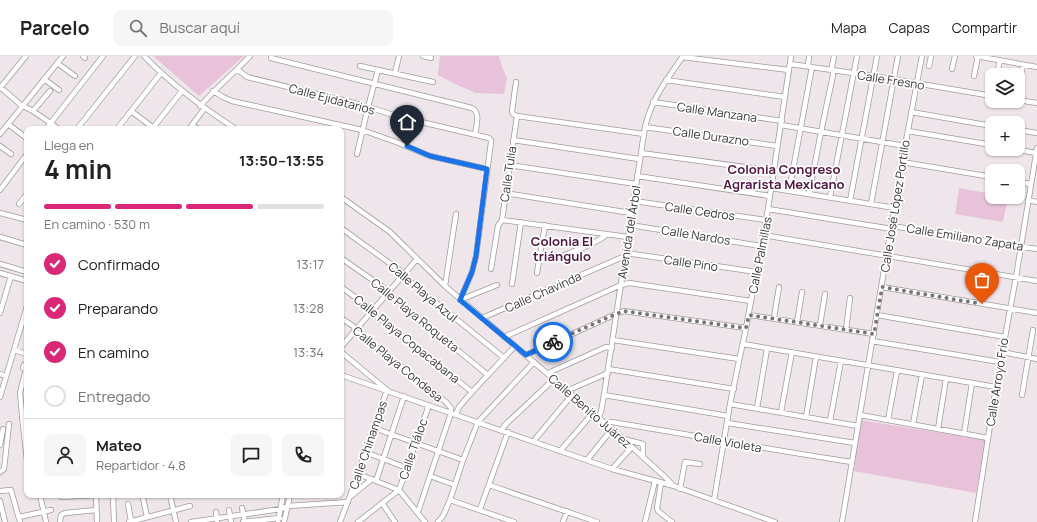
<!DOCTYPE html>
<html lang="es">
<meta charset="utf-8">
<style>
body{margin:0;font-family:Manrope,sans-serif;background:#f6f6f6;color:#222;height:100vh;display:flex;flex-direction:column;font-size:15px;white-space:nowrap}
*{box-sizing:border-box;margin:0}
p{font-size:13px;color:#767676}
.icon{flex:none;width:22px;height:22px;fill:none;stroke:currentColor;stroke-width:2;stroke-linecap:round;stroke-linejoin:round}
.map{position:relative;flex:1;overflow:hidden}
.drawer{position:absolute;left:24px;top:70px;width:320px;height:372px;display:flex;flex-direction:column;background:#fff;border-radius:8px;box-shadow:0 1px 3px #0004}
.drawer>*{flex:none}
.tools{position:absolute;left:985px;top:12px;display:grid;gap:8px}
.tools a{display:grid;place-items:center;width:40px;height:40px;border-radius:8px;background:#fff;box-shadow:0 1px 3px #0004;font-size:20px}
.pin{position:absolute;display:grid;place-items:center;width:34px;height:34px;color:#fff;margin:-41px -17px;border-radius:50% 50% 50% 0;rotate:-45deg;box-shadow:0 0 4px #0007}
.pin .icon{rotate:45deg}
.courier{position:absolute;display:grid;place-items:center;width:40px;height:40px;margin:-20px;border:3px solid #1a73e8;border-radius:50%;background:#fff;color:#222;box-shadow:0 1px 5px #0007}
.headline em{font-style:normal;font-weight:700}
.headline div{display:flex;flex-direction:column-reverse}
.headline{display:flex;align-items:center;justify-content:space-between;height:68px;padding:0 20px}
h1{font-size:26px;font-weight:700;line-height:30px}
.bar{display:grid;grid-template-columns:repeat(4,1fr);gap:6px 4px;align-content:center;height:48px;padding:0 20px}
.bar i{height:5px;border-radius:3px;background:#e0e0e0}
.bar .selected{background:#db2777}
.bar p{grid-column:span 4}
.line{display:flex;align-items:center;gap:10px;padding:0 20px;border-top:1px solid #e0e0e0}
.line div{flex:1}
.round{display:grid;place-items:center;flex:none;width:42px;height:42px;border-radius:8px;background:#f6f6f6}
ol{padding:0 20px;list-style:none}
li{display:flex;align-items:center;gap:12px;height:44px}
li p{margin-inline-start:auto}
li .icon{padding:4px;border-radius:50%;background:#db2777;color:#fff;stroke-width:4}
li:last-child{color:#767676}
li i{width:22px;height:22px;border:2px solid #e0e0e0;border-radius:50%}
header{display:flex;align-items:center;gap:24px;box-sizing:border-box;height:56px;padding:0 20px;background:#fff;border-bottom:1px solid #e0e0e0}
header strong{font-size:19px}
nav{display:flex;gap:22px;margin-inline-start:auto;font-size:14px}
.search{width:280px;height:36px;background:#f6f6f6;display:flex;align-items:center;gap:10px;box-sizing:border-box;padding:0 14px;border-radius:8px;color:#767676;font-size:15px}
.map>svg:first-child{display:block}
</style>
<header>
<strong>Parcelo</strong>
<div class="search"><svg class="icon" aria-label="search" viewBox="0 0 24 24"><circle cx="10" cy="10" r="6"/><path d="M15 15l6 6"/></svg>Buscar aquí</div>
<nav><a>Mapa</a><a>Capas</a><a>Compartir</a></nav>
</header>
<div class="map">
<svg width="1037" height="466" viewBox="0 0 1037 466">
<rect width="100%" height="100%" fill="#eee6eb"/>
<path fill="#e7c2d8" d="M153,0H244L199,40Z
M440,0H499L502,11L507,22L504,38L476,37L457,29L438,19Z
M959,132L992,138V141H1008L1003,166L955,158Z
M860,364L986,384L976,437L854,415Z"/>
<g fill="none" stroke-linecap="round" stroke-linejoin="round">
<g stroke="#a19a9e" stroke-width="6">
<path id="minor" d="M83,0L85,2
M144,0C172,29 203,52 236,73
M423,0L431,2
M976,0L1037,11
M682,1L789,14
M271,2L472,52C481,57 476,70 475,79
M57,7L75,20
M790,8L874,20L992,40
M360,10L433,26
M808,10L809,0
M929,10L931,0
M237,13L247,21L362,49L400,61L489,82L491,84V86L476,200L472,216L460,244
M952,13L955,0
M395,17L399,0
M997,19L1000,4
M974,20L978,0
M44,23L59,34
M666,24L785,41
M1019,30L1023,9
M0,31L21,49L33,55L59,73
M0,32L26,0
M213,35L223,41L232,45L362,74L396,86L430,100L487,113
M1018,44L1037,47
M653,46L782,65
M200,50C216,32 234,17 250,0
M33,55L50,35
M131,55L155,73
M911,56L992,70
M517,60L644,78
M8,68L25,81
M192,69L198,73
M781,69L905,90
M645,71L777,90
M46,73L103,0
M77,73L135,0
M117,73L161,17
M152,73L182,35
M189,73L204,53
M1018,74L1037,77
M908,75L992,89
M0,78L63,0
M513,84L639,103
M0,90L11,98
M1014,93L1036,97
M641,97L774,115
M357,98L368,51L378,14
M902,106L992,121
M509,109L636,128
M637,120L770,140
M1018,126L1031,128
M771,132L895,152
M0,134L27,98
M789,135L812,11
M505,137L631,157
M809,138L821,76L833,19L832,10L834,0
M341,141L390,176L445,230L612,373L664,420L674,430
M830,141L857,0
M1028,144L1037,146
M634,145L766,164
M850,145L877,0
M19,148L27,138
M871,148L898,0
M768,153L892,173
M0,157L27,164
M502,164L628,181
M630,169L761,190
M892,170L1037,193
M341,172L399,214L406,222L504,302
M763,179L1037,225
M0,181L27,189
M626,197L757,216
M341,202L384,232L391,240L488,319
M554,203C568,197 595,189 606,179
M0,208L27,216
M491,213L498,170L502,164L517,60L513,58L512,55L516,26
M0,217L27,225
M537,217L545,169
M512,228L521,166
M445,230L456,158
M341,231L369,251L374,258L472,336
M882,231L1037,257
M460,244L497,229
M0,257L11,220
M749,259L874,278
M877,259L1005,281
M341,262L353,270L358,277L445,345L451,352V357L418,456
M482,262L625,200
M774,262L779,231
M797,266L802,236
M820,269L825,238
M846,274L850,242
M504,281L621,229L629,227L751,245
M613,284L739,303
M872,285L1000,306
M743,288L996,331
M341,291L417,203
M14,294L27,298
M1002,296L1037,303
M526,299L616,258L624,255L746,272
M608,313L734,333
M548,317L606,291L612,292
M0,318L6,320
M341,319L612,413L674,430L775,466
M568,335L571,333L608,317
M604,339L728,360
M1022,339L1033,274
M0,341L27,250
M730,348L858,370
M757,352L767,293
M781,356L792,296
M456,358L459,351L472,336L515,290
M27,359L23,369L27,404
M860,359L988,382
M806,361L816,301
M598,362L601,356L604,339L645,71C652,42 666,25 683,0
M888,364L897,315
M830,365L841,305
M604,366H612C692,379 772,394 852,406
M728,367L855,387
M913,368L922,319
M23,369L20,337L26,313L23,312L24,309L27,310
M374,372L463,404
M938,373L946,323
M502,374L504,370L554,323
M964,378L972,327
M624,383L643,388V400
M534,385L537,381L572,339
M0,389L3,373
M560,395L593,357
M365,396L407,412
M587,404L612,373
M612,413L632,391
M0,416L4,413L9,368
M358,418L399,434L425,466
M430,420L455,429
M376,425L404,340
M661,427L657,452L658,455L672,466
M489,429L597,466
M680,433L685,406L700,408
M0,435L11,434L20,466
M40,439L46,466
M113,439L114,466
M170,439L176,466
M351,440L372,423
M62,441L96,439L97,466
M143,442L147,461
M450,444L514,466
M714,444L730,348L746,272L768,153L791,0
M0,445L5,466
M382,447L395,466
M128,448L131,465
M242,452L245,466
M480,453L508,376
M229,454L231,466
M216,456L217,466
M19,461L51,454
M60,466L61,459L65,457L96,454
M129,466L190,450
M191,466L281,453L288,450L348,446
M243,466L280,462
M278,466L283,439
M284,466L290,439
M340,466L350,440L387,334L341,296
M358,466L399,434L429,349
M438,466L443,460L450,444L463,404L478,366L534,306
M563,466L567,455
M645,466L655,425
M842,466L902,106L922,0
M975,466L996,331L1016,221L1037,92"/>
</g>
<use href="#minor" stroke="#fff" stroke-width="4.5"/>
</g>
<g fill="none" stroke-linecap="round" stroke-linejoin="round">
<path stroke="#787376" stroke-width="4" stroke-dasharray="0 7.2" d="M553,286L616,258L624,255L746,272L749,259L874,278L882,231L982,248"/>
<path stroke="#1a73e8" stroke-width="5" d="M407,90L430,100L487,113L476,200L472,216L460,244L526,299L553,286"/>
</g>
<g text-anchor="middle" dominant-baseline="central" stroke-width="3.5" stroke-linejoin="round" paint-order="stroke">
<g font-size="12" fill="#393537" stroke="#fff">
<text transform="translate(891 24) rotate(9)">Calle Fresno</text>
<text transform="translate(332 43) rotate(15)">Calle Ejidatarios</text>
<text transform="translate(717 56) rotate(8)">Calle Manzana</text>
<text transform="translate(711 80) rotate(8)">Calle Durazno</text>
<text transform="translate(508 118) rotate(-82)">Calle Tulia</text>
<text transform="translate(895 150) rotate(-81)">Calle José López Portillo</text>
<text transform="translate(700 155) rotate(8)">Calle Cedros</text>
<text transform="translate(629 176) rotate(-81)">Avenida del Árbol</text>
<text transform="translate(696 179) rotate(9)">Calle Nardos</text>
<text transform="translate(965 181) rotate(9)">Calle Emiliano Zapata</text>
<text transform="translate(760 199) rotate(-79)">Calle Palmillas</text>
<text transform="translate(691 207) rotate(8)">Calle Pino</text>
<text transform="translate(423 236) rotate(40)">Calle Playa Azul</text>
<text transform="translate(543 236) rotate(-24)">Calle Chavinda</text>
<text transform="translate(415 259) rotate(39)">Calle Playa Roqueta</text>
<text transform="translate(407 283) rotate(39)">Calle Playa Copacabana</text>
<text transform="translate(398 308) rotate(39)">Calle Playa Condesa</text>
<text transform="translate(997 326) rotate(-81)">Calle Arroyo Frío</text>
<text transform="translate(590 355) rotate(41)">Calle Benito Juárez</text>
<text transform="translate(728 386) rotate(10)">Calle Violeta</text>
<text transform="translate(368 389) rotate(-71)">Calle Chinampas</text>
<text transform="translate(413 393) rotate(-71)">Calle Tláloc</text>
</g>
<g font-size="13" font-weight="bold" fill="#50163f" stroke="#fff">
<text x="784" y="113">Colonia Congreso<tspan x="784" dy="15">Agrarista Mexicano</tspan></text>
<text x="562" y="185">Colonia El<tspan x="562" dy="15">triángulo</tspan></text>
</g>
</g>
</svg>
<div class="tools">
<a><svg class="icon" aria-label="layers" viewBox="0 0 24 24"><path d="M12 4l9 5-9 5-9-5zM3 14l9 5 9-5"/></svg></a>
<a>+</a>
<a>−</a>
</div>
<div class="pin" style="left:982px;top:248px;background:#ea580c"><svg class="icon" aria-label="bag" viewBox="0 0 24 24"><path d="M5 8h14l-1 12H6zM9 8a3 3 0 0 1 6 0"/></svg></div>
<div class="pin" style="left:407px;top:90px;background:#1f2937"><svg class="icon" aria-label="home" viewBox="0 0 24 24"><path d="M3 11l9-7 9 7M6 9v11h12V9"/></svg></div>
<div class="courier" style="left:553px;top:286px"><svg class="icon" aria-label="bike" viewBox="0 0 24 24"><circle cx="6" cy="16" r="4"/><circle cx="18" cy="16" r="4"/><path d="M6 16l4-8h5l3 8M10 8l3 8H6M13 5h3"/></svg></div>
<section class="drawer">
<div class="headline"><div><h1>4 min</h1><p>Llega en</p></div><em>13:50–13:55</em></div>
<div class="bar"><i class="selected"></i><i class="selected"></i><i class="selected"></i><i></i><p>En camino · 530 m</p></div>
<ol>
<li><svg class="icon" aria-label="check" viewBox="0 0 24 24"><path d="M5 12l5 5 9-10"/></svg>Confirmado<p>13:17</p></li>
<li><svg class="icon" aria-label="check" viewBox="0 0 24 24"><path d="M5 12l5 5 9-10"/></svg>Preparando<p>13:28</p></li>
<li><svg class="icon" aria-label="check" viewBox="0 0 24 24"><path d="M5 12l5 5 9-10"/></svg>En camino<p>13:34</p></li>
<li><i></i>Entregado</li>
</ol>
<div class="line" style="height:72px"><a class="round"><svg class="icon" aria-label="person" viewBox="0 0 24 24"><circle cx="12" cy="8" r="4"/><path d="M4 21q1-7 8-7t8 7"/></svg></a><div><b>Mateo</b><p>Repartidor · 4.8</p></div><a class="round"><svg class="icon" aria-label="chat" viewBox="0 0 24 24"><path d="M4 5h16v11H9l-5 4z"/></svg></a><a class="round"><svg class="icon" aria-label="phone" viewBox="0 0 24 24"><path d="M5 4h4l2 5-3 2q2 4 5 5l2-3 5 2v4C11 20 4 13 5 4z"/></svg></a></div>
</section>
</div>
